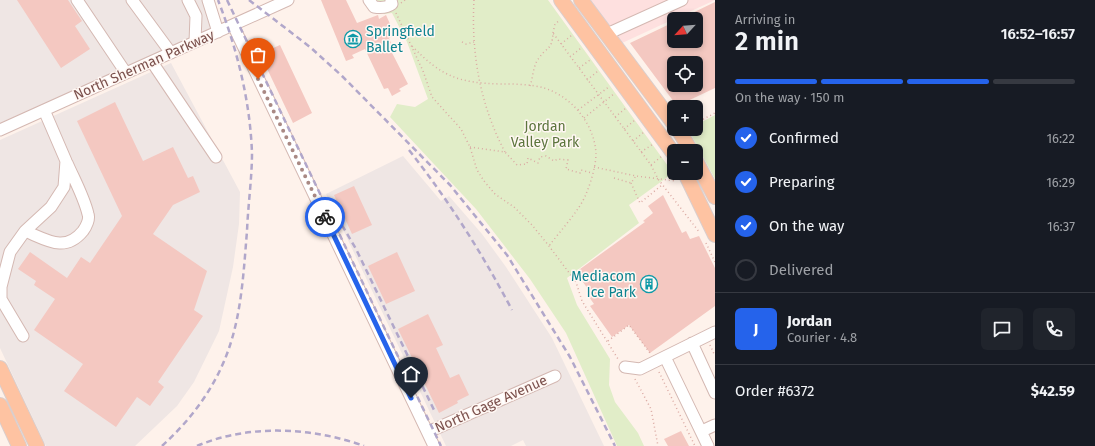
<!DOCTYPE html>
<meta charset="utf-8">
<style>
body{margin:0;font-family:"Fira Sans",sans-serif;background:#20242c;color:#f1f3f6;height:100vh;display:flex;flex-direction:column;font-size:15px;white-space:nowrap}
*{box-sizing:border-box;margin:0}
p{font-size:13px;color:#9ea1a6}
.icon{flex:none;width:22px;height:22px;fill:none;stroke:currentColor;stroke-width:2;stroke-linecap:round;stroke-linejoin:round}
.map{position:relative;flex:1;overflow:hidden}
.details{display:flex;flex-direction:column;background:#171b24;width:380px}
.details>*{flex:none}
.needle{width:26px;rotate:244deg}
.fabs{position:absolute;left:667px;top:12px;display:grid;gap:8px}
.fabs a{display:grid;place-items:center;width:36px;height:36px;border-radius:6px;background:#171b24;box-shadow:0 2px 6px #0003;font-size:20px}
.pin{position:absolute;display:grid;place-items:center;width:34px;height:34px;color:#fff;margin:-41px -17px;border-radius:50% 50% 50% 0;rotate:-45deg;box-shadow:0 0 4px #0007}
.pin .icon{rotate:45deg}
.courier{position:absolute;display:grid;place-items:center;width:40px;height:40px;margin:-20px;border:3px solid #2563eb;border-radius:50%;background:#fff;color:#222;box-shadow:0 1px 5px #0007}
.headline em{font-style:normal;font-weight:600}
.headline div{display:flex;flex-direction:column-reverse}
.headline{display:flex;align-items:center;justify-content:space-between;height:68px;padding:0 20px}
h1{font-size:26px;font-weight:600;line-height:30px}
.bar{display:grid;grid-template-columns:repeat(4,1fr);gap:6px 4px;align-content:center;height:48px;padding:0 20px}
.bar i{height:5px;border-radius:3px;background:#363941}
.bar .selected{background:#2563eb}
.bar p{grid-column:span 4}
.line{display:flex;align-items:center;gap:10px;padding:0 20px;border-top:1px solid #363941}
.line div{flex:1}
.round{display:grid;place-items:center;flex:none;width:42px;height:42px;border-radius:6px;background:#20242c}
ol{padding:0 20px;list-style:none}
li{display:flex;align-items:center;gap:12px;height:44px}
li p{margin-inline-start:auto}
li .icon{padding:4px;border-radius:50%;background:#2563eb;color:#fff;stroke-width:4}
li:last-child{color:#9ea1a6}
li i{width:22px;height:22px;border:2px solid #363941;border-radius:50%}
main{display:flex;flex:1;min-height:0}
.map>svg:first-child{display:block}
</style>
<main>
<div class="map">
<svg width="715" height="446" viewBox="0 0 715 446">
<rect width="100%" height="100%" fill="#fef2eb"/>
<path fill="#fee0df" d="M587,0H715L620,44Z"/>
<path fill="#efe6e4" d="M0,0H213L222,25L0,123Z
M171,63L240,192L239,224L233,267L219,331L194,382L177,406L135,446H46L0,348V140Z
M403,156L441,201L449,196L482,234L506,267L552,338L604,446H526L523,440L511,446H446L326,194Z"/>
<path fill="#e1edc8" d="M377,0H548L673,173L629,205L639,223L567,278L577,305L610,359L609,385L615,402L638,433L644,446H617L566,333L530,279L476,209L390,117L397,104L415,107L428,99L407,42L392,13L384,14Z
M715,115V179L689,131V129H696V125Z"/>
<path fill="#f4c8c1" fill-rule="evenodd" d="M17,0H68L82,21L75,26L90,49L61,68Z
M321,0H346L357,23L378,15L379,19L386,15L395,35L389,38L391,43L388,45L408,84L399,89L401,91L392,96L388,88L384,89L365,49L352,55L354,58L346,61Z
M715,2V88L677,106L630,43L674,22V41H696V19H680ZM674,63H696V85H674Z
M280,45L312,113L293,123L260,54Z
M115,102L143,161L173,147L188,178L193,176L200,192L173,205L153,234L207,271L194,310L203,316L158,382L164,387L150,406L137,397L116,427L64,391L83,364L34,330L55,299L34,285L36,281L18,269L30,252L67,278L81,257L90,263L122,216L77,121Z
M354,186L372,225L352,234L334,195Z
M663,195L682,233L686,231L690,239L699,236L715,268V306L650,353L629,325L612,337L590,306L594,304L589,297L592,295L576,272L645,222L643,221L653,213L648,206Z
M397,252L415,291L386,304L368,266Z
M428,314L443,345L436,348L450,378L459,374L469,395L457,401L458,403L439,413L398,329Z
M681,431L689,446H668L664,439Z"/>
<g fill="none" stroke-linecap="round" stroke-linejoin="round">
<g stroke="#d4b8b2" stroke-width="13">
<path id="minor" d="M77,0L126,73
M132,0L171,53
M188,0L196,16L195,42
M208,0L218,32
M369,0L374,7C380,8 387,8 392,4L391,0
M233,25L434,446
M607,34L682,0
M152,62L216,157
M0,130L288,0
M25,231C47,240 65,253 83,231C86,227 90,219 88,214C84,197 74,179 67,163
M23,336L1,299V287L10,252L25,231L51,207L64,187L66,161L44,110
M692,343L715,393
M665,357L708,446
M625,367L640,369L715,332
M702,431L715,425
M428,432L555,376"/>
</g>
<g stroke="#dacecd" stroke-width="16">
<path id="major" d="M561,0L674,154
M581,0L674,124
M678,129L691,151
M696,161L715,197
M685,173L715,235
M0,368L37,446
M0,405L19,446"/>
</g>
<path stroke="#dbaaa3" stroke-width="1.5" stroke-dasharray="1 3" stroke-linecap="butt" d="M474,0C471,53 480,105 505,152
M401,3L405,0
M396,13L423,71L432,97L461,129L470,147L477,170L484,181L495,194L514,207L532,225L549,246L576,282L582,301L618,359
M553,33L555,24L560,20
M462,42L466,44L474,42
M561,44L572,35
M412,46C442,77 459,83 501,84C514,84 531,84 544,88C571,96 594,123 596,153C596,166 591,182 586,194C580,210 560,231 549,246
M570,57L581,48
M579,68L590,60
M587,80L598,71
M530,86C533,78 533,65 539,58C547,46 552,51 553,33L651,165L658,179L700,233
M578,110L610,86
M615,117L626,108
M584,118L615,93
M696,123L715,113
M624,129L635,120
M633,141L644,132
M470,147L505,152L517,165L527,164L528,158L538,163L540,157L546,156L554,161L558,159L568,160L566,169L580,173L581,170L592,173
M641,152L653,144
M651,165L662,156
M594,167L636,176L676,181
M614,178L631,183L636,176
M631,183L640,203L662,185
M706,243L715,262
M608,341L629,325L650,353
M710,345L715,356
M659,372L695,446
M635,379L651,409L658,446"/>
<use href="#minor" stroke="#fff" stroke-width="11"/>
<use href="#major" stroke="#fec3a2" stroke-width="14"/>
<path stroke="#b1a7ca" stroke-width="2.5" stroke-dasharray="6 4" stroke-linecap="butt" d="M227,0L441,446
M249,0L310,47L342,76L450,185L507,255L570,357L615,446
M409,150C449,201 482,253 512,310
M332,208L356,249L435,412
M162,446C193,418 219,382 231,342C242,307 244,267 247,231C248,205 252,178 252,153C250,100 237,49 218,0
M197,446C248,424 312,427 364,446"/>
</g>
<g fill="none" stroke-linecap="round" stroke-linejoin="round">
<path stroke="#a98984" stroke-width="4" stroke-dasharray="0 7.2" d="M258,79L325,217"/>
<path stroke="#2563eb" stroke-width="5" d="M325,217L411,398"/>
</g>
<defs>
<g id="museum-ring" transform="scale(0.9)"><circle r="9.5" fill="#fff7f3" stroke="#0f9aa8" stroke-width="1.5"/><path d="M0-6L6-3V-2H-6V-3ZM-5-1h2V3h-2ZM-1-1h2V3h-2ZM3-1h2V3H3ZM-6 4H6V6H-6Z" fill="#0f9aa8"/></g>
<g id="building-ring" transform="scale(0.9)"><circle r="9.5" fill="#fff7f3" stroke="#0f9aa8" stroke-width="1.5"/><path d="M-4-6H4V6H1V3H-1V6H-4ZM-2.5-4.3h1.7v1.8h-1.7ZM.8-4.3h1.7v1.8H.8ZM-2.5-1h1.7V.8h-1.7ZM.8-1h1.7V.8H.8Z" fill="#0f9aa8"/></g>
</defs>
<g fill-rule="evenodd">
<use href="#museum-ring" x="353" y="39"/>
<use href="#building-ring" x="649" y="284"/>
</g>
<g text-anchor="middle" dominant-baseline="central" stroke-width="3" stroke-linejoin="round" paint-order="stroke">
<g font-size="14" fill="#0d838f" stroke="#fff7f3" text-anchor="start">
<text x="366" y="31">Springfield<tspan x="366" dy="16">Ballet</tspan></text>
<text x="636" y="276" text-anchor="end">Mediacom<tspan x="636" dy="16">Ice Park</tspan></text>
</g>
<g font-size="14" fill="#7b504c" stroke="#fff7f3">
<text transform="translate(144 65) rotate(-24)">North Sherman Parkway</text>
<text transform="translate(491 404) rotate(-24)">North Gage Avenue</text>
</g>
<g font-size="14" fill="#5c753d" stroke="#fff7f3">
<text x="545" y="126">Jordan<tspan x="545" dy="16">Valley Park</tspan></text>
</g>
</g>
</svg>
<div class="fabs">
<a><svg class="needle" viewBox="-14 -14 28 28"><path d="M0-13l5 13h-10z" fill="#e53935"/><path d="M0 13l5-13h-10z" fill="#9ea1a6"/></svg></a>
<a><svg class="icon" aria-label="locate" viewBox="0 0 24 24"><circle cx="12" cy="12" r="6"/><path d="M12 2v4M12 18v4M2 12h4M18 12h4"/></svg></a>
<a>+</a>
<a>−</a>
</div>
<div class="pin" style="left:258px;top:79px;background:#ea580c"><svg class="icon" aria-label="bag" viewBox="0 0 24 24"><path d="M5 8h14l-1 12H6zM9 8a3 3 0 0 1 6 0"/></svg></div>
<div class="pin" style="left:411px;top:398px;background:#1f2937"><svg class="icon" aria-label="home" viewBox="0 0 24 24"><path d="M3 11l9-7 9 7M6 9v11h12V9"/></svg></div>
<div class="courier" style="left:325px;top:217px"><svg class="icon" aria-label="bike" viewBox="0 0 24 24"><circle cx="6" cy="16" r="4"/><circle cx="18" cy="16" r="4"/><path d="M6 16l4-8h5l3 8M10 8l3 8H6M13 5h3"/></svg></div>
</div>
<section class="details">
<div class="headline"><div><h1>2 min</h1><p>Arriving in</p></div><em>16:52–16:57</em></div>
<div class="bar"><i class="selected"></i><i class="selected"></i><i class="selected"></i><i></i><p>On the way · 150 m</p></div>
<ol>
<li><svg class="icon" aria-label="check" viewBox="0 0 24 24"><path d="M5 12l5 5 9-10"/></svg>Confirmed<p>16:22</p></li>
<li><svg class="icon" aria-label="check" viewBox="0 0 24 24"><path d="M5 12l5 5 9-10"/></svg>Preparing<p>16:29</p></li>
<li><svg class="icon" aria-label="check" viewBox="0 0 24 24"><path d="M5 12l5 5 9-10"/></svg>On the way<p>16:37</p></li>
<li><i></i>Delivered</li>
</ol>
<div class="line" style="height:72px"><b class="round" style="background:#2563eb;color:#fff">J</b><div><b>Jordan</b><p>Courier · 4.8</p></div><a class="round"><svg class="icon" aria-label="chat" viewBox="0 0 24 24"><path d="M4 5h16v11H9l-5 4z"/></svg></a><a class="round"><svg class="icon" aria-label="phone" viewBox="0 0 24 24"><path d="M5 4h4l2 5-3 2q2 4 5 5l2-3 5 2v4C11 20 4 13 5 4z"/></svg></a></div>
<div class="line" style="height:52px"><div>Order #6372</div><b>$42.59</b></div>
</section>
</main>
